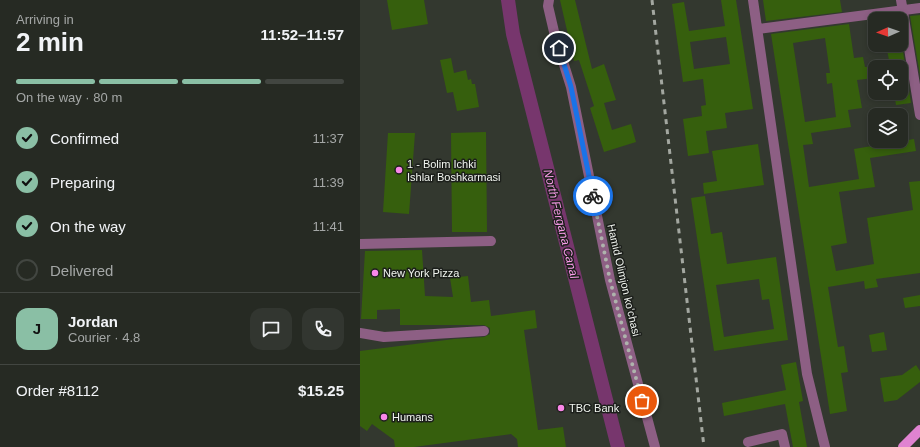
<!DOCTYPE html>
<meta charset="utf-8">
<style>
body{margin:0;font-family:Helvetica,sans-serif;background:#323630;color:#f1f3f6;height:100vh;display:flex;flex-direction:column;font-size:15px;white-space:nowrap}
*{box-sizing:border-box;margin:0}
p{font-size:13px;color:#a4a7a6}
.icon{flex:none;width:22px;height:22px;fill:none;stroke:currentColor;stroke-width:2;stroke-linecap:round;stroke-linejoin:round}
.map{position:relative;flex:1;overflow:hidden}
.side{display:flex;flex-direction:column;background:#262a23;width:360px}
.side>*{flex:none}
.needle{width:26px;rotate:268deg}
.fabs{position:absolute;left:508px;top:12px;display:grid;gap:8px}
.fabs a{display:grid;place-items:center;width:40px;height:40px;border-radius:8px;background:#262a23;box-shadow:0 2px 6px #0003,0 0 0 1px #424641;font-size:20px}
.pin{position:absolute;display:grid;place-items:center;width:34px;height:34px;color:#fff;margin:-17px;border:2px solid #fff;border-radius:50%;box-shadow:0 1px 4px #0007}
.courier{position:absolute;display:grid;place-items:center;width:40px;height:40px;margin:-20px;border:3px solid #1a73e8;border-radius:50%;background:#fff;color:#222;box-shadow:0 1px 5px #0007}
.head em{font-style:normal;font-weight:800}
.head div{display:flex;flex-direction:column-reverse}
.head{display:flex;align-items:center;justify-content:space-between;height:68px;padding:0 16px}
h1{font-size:26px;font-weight:800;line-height:30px}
.bar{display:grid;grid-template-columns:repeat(4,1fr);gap:6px 4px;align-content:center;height:48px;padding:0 16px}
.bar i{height:5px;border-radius:3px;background:#424641}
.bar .on{background:#8abfa5}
.bar p{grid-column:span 4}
.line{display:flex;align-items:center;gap:10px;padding:0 16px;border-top:1px solid #424641}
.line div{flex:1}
.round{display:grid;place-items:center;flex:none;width:42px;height:42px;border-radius:12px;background:#323630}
ol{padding:0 16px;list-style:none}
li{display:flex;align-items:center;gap:12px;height:44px}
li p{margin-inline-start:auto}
li .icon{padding:4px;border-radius:50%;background:#8abfa5;color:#111;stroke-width:4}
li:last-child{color:#a4a7a6}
li i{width:22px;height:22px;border:2px solid #424641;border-radius:50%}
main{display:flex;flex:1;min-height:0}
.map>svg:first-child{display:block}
</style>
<main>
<section class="side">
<div class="head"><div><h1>2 min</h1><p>Arriving in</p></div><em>11:52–11:57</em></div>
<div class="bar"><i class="on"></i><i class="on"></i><i class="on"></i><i></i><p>On the way · 80 m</p></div>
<ol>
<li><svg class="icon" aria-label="check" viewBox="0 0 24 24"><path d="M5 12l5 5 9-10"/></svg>Confirmed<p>11:37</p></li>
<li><svg class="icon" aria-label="check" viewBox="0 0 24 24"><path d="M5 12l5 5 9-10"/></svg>Preparing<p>11:39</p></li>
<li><svg class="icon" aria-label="check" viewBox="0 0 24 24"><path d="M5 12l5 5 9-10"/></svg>On the way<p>11:41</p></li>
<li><i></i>Delivered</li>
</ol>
<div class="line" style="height:72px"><b class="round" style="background:#8abfa5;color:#111">J</b><div><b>Jordan</b><p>Courier · 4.8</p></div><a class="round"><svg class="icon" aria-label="chat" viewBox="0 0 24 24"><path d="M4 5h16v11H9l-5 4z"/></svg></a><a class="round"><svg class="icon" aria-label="phone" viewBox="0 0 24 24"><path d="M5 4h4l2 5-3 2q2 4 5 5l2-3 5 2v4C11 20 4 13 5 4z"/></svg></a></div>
<div class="line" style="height:52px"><div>Order #8112</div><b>$15.25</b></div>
</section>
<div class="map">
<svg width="560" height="447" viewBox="0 0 560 447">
<rect width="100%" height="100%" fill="#33382f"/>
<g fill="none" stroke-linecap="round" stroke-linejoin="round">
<path stroke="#77366d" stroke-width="14" d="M148,0L153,34L258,447"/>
</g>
<path fill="#365f0d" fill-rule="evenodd" d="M27,0H64L68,24L32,30Z
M200,0H215L232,69L244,64L256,100L244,103L252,130L271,124L276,142L244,152L230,108L234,106L219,60L214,61Z
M361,0H376L393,109L365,113L367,128L346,131L349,153L328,156L323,119L342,116L341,106L346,105L343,79L323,82L312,4L324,2L329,31L365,26ZM366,37L370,64L334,69L330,42Z
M403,0H480L482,12L406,21Z
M560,15V75L550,16Z
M489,24L494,58L503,57L505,67L515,66V78L497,80L502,108L488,110L491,127L451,133L453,144L443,145L449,187L499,179L494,149L554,139L556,151L510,158L515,187L479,192L487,243L471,246L476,271L514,264L507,218L553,210L549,182L560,181V273L516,279L518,287L505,289L504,281L468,287L478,347L484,346L488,372L481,373L487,411L470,414L411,34ZM465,38L470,73H466L467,84L472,83L476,117L445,122L433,43Z
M526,45H542L551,103L536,105L534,93H541V63L530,65Z
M91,58L94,73L106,70L108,80L111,79L112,84H115L119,107L97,111L93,92L87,93L80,60Z
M126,132L127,232H92L91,133Z
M28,133H55L49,214L23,212Z
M398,144L404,185L344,194L343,183L357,181L352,151Z
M345,196L351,234L362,232L367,264L416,257L428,340L354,351L331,198ZM399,279L402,300L409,299L414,329L364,337L356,285Z
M62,250L65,296L93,297L90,278L108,276L111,302L129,300L131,316L175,310L177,328L164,330L178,430L203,427L206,447H158L157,439L151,434L54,447H35L34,440L12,424L7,431L0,426V351L94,339L124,337L130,334V328L124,325H40V309L17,310V319H1L5,251Z
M560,295V306L545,308L543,298Z
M524,332L527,350L512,352L509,335Z
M436,362L443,401L439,402L447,447H433L425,404L364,416L362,403L426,390L421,365Z
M556,365L560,371V382L537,400L524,402L520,378L542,375Z"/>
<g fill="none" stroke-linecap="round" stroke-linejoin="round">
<path stroke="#8d5f84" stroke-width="10" d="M189,0L188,6L195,36L211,87L250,280L295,447
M393,0L447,374L465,447
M541,0L560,115
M398,29L560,8
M0,244L131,241
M0,333L24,337L124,331
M388,442L422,434L425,447"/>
<path stroke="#e083d1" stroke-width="10" d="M543,447L560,430"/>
<path stroke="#a3a7a0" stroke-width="3" stroke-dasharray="5 5" stroke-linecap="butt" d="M292,0L344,447"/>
</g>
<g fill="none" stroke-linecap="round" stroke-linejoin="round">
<path stroke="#aeb3ac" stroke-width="4" stroke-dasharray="0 7.2" d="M233,196L250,280L282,401"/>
<path stroke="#1a73e8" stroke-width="5" d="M199,48L211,87L233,196"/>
</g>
<g fill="#fa87e8" stroke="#1c1f1b" stroke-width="1.5">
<circle cx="39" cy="170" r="4"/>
<circle cx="15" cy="273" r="4"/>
<circle cx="201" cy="408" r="4"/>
<circle cx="24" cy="417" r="4"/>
</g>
<g text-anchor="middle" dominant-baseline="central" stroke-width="3" stroke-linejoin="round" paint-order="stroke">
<g font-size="11" fill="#f1f5ef" stroke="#1c1f1b" text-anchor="start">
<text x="47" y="164">1 - Bolim Ichki<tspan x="47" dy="13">Ishlar Boshkarmasi</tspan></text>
<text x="23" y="273">New York Pizza</text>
<text x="209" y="408">TBC Bank</text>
<text x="32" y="417">Humans</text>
</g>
<g font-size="11" fill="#f1f5ef" stroke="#1c1f1b">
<text transform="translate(264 280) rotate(77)">Hamid Olimjon koʻchasi</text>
</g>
<g font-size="12" font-style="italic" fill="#f89be8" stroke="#1c1f1b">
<text transform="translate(201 224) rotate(76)">North Fergana Canal</text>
</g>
</g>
</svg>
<div class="fabs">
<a><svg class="needle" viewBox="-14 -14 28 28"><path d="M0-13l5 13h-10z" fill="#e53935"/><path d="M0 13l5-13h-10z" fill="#a4a7a6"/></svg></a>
<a><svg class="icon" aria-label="locate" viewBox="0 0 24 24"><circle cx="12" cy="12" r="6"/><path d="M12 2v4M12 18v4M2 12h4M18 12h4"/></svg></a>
<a><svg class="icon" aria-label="layers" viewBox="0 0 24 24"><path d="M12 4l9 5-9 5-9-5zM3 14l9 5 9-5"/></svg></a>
</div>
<div class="pin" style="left:282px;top:401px;background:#ea580c"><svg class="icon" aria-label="bag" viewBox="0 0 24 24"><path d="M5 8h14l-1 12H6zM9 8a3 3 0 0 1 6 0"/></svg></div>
<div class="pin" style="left:199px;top:48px;background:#1f2937"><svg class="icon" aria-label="home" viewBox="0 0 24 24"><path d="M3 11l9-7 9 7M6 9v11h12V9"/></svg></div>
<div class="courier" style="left:233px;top:196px"><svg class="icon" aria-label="bike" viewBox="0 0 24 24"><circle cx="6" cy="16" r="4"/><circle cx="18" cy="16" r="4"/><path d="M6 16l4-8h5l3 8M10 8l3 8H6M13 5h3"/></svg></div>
</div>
</main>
